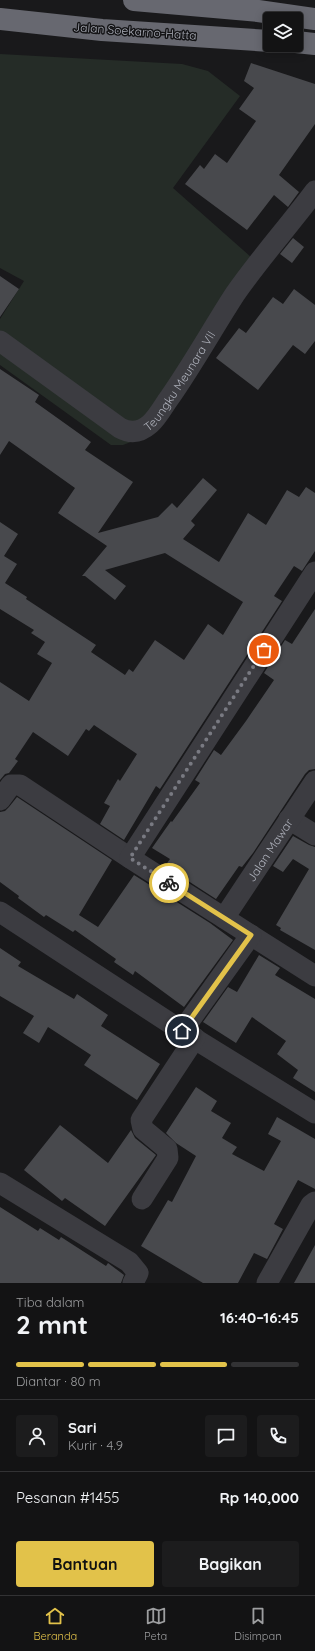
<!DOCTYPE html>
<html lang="id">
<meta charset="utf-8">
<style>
body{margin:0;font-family:Quicksand,sans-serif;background:#1c1c1d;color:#f1f3f6;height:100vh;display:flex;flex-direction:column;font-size:15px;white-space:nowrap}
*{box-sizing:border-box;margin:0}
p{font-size:13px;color:#9d9ea0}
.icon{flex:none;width:22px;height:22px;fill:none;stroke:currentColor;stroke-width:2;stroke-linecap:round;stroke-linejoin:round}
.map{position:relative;height:1283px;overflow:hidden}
.drawer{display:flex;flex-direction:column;background:#131314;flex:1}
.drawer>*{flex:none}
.fabs{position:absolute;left:263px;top:12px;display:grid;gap:8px}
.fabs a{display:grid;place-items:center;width:40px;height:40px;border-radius:4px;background:#131314;box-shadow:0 2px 10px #0003,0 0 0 1px #323234;font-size:20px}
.pin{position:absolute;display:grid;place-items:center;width:34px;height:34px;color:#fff;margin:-17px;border:2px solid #fff;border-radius:50%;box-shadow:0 1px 4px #0007}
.courier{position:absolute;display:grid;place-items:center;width:40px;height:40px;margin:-20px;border:3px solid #e2c24a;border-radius:50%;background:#fff;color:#222;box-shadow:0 1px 5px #0007}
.overview em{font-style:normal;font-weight:700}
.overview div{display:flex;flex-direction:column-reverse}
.overview{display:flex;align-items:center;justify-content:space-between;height:68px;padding:0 16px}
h1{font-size:26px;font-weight:700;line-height:30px}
.bar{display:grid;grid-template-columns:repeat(4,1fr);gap:6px 4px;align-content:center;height:48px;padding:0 16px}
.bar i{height:5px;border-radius:3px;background:#323234}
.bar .selected{background:#e2c24a}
.bar p{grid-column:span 4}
.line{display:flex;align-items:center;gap:10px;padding:0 16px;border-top:1px solid #323234}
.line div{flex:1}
.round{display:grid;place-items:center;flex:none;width:42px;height:42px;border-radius:4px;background:#1c1c1d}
.primary-button{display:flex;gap:8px;margin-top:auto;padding:8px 16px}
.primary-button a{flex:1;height:46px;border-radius:4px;background:#e2c24a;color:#111;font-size:16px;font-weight:700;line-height:46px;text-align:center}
.primary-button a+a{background:#1c1c1d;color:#f1f3f6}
.dock{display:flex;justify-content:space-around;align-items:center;height:56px;border-top:1px solid #323234;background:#131314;font-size:11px;color:#9d9ea0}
.dock a{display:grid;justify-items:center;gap:2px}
.dock .selected{color:#e2c24a}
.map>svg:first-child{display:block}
</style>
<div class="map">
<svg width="315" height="1283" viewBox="0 0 315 1283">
<rect width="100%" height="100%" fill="#19191b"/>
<path fill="#252c27" d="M0,54L182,64L208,71L240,96L173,188L260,265L136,440L123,445H111L0,365V319L24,281L0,268Z"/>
<path fill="#48494d" d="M251,63L315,84V124L279,175L299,192L288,207L274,195L247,230L185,184L200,165L204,169L215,154L227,163L256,121L239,109L254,88L244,81Z
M293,238L304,247L292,263L280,254Z
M0,276L19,289L0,317Z
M294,289L315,305V341L305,354L293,345L258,390L216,358L239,328L246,333L273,297L283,304Z
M0,369L39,395L35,402L91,442L85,450L133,482L98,533L158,517L172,503L177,508L203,478L217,490L191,521L195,525L183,539L219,562L248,513L266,525L287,490L299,497L306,487L315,493V551L302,571L294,566L274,596L282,601L160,789L156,786L124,840L100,824L110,806L104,803L118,779L120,781L137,754L94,725L89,731L86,729L68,756L33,732L15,759L18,761L9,773L5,774L0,780V682L29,701L52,663L37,654L45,642L31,633L34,630L0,609V522L18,534L4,556L17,564L5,583L27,597L26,599L96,645L91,652L125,675L129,669L133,672L155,640L184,660L208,624L223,635L243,602L165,553L105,570L126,586L115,600L85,576H82L107,546L58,513L75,488L9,441L0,455Z
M315,609V769L309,770L305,774L253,853L242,867L239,866L216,899L165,866L170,859L152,848L171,821L172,822L200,783L195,780L214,750L221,755L246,721L274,680L264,673L285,640L292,644Z
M17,797L112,860L79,915L98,927L134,875L210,923L233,940L184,1007L135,971L133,975L114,962L116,959L75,930L73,932L46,915L44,917L18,898L19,896L0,882V812L5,811L9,807Z
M293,836L309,845L315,847V950L280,930L281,928L276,925L309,869L293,859L283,872L273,866Z
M0,948L21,962L18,966L74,999L77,994L108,1015L101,1026L160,1064L137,1100L84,1065L91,1055L48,1027L39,1043L23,1033L34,1016L0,996Z
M259,955L280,968L275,975L315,999V1092L293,1078L298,1070L277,1054L286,1041L252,1017L236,1043L203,1022L228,987L237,992Z
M196,1087L217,1101L211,1111L231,1123L222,1138L237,1147L232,1154L264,1171L281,1141L268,1134L277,1117L315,1139V1189L298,1180L274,1224L283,1229L267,1259L254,1253L238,1283H203L141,1246L168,1200L172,1202L196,1156L176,1143L166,1133Z
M60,1125L108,1163L131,1130L135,1138L156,1155L105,1226L65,1198L62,1201L24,1170Z
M0,1207L38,1231L40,1228L59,1240L61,1237L106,1266L108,1263L124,1275L121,1283H0Z
M315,1245V1283H294Z"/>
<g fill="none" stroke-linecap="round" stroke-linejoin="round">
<g stroke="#3c3c41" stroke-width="21">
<path id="s1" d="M0,341L120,428C131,434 141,432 150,424C158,417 164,405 170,397C193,364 213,328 235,294C260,258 289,226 315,191"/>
<path d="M0,800L11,785H20L130,858L315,976"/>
<path d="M289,819L315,835"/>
<path d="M130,858L315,572"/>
<path d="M0,912L182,1031L315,1113"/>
<path id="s2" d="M224,918L315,781"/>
<path d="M182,1031L251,935"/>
<path d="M0,1183L129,1262L138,1273L133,1283"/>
<path d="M142,1199L168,1158L167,1149L143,1129L141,1120L195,1038"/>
<path d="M267,1283L311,1205L315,1202"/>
</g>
<path stroke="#676870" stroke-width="22" d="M134,0L258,11L315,19
M0,19L102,30L270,41
M296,42L315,44"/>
</g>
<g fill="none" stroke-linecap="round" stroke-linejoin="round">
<path stroke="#797a82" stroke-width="4" stroke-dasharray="0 7.2" d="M169,883L130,858L264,650"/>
<path stroke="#e2c24a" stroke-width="5" d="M169,883L251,935L182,1031"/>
</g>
<g text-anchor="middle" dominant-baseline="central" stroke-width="3" stroke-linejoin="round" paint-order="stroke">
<g font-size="12" fill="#acafb9" stroke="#141416">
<text transform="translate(135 31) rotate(4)">Jalan Soekarno-Hatta</text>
<text stroke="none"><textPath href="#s1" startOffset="233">Teungku Meunara VII</textPath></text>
<text stroke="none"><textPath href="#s2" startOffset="82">Jalan Mawar</textPath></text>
</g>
</g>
</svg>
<div class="fabs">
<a><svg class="icon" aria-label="layers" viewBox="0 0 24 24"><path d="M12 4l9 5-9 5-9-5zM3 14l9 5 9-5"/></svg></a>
</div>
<div class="pin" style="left:264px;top:650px;background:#ea580c"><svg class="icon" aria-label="bag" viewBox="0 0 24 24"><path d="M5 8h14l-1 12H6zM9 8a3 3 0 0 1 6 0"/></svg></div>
<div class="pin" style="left:182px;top:1031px;background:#1f2937"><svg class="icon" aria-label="home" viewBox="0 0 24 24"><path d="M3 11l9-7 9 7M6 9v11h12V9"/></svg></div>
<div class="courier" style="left:169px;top:883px"><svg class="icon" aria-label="bike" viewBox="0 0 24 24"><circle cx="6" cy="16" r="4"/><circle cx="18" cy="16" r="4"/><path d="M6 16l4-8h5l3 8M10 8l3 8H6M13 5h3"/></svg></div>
</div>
<section class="drawer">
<div class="overview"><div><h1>2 mnt</h1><p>Tiba dalam</p></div><em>16:40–16:45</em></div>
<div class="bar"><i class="selected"></i><i class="selected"></i><i class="selected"></i><i></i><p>Diantar · 80 m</p></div>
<div class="line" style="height:72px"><a class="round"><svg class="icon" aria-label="person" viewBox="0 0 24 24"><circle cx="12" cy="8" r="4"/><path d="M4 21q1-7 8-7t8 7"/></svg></a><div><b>Sari</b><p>Kurir · 4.9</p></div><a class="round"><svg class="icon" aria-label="chat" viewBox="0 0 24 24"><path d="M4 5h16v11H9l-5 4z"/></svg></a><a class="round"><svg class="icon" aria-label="phone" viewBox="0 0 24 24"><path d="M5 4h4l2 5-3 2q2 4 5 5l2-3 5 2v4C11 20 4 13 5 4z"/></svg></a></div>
<div class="line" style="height:52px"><div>Pesanan #1455</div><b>Rp 140,000</b></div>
<div class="primary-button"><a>Bantuan</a><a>Bagikan</a></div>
</section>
<nav class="dock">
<a class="selected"><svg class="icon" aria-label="home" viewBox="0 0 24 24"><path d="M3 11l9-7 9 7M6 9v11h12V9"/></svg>Beranda</a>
<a><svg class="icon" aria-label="map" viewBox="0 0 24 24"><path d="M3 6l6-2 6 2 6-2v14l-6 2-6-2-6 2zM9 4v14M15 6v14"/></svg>Peta</a>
<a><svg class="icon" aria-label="saved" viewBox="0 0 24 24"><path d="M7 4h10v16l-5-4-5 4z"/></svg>Disimpan</a>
</nav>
